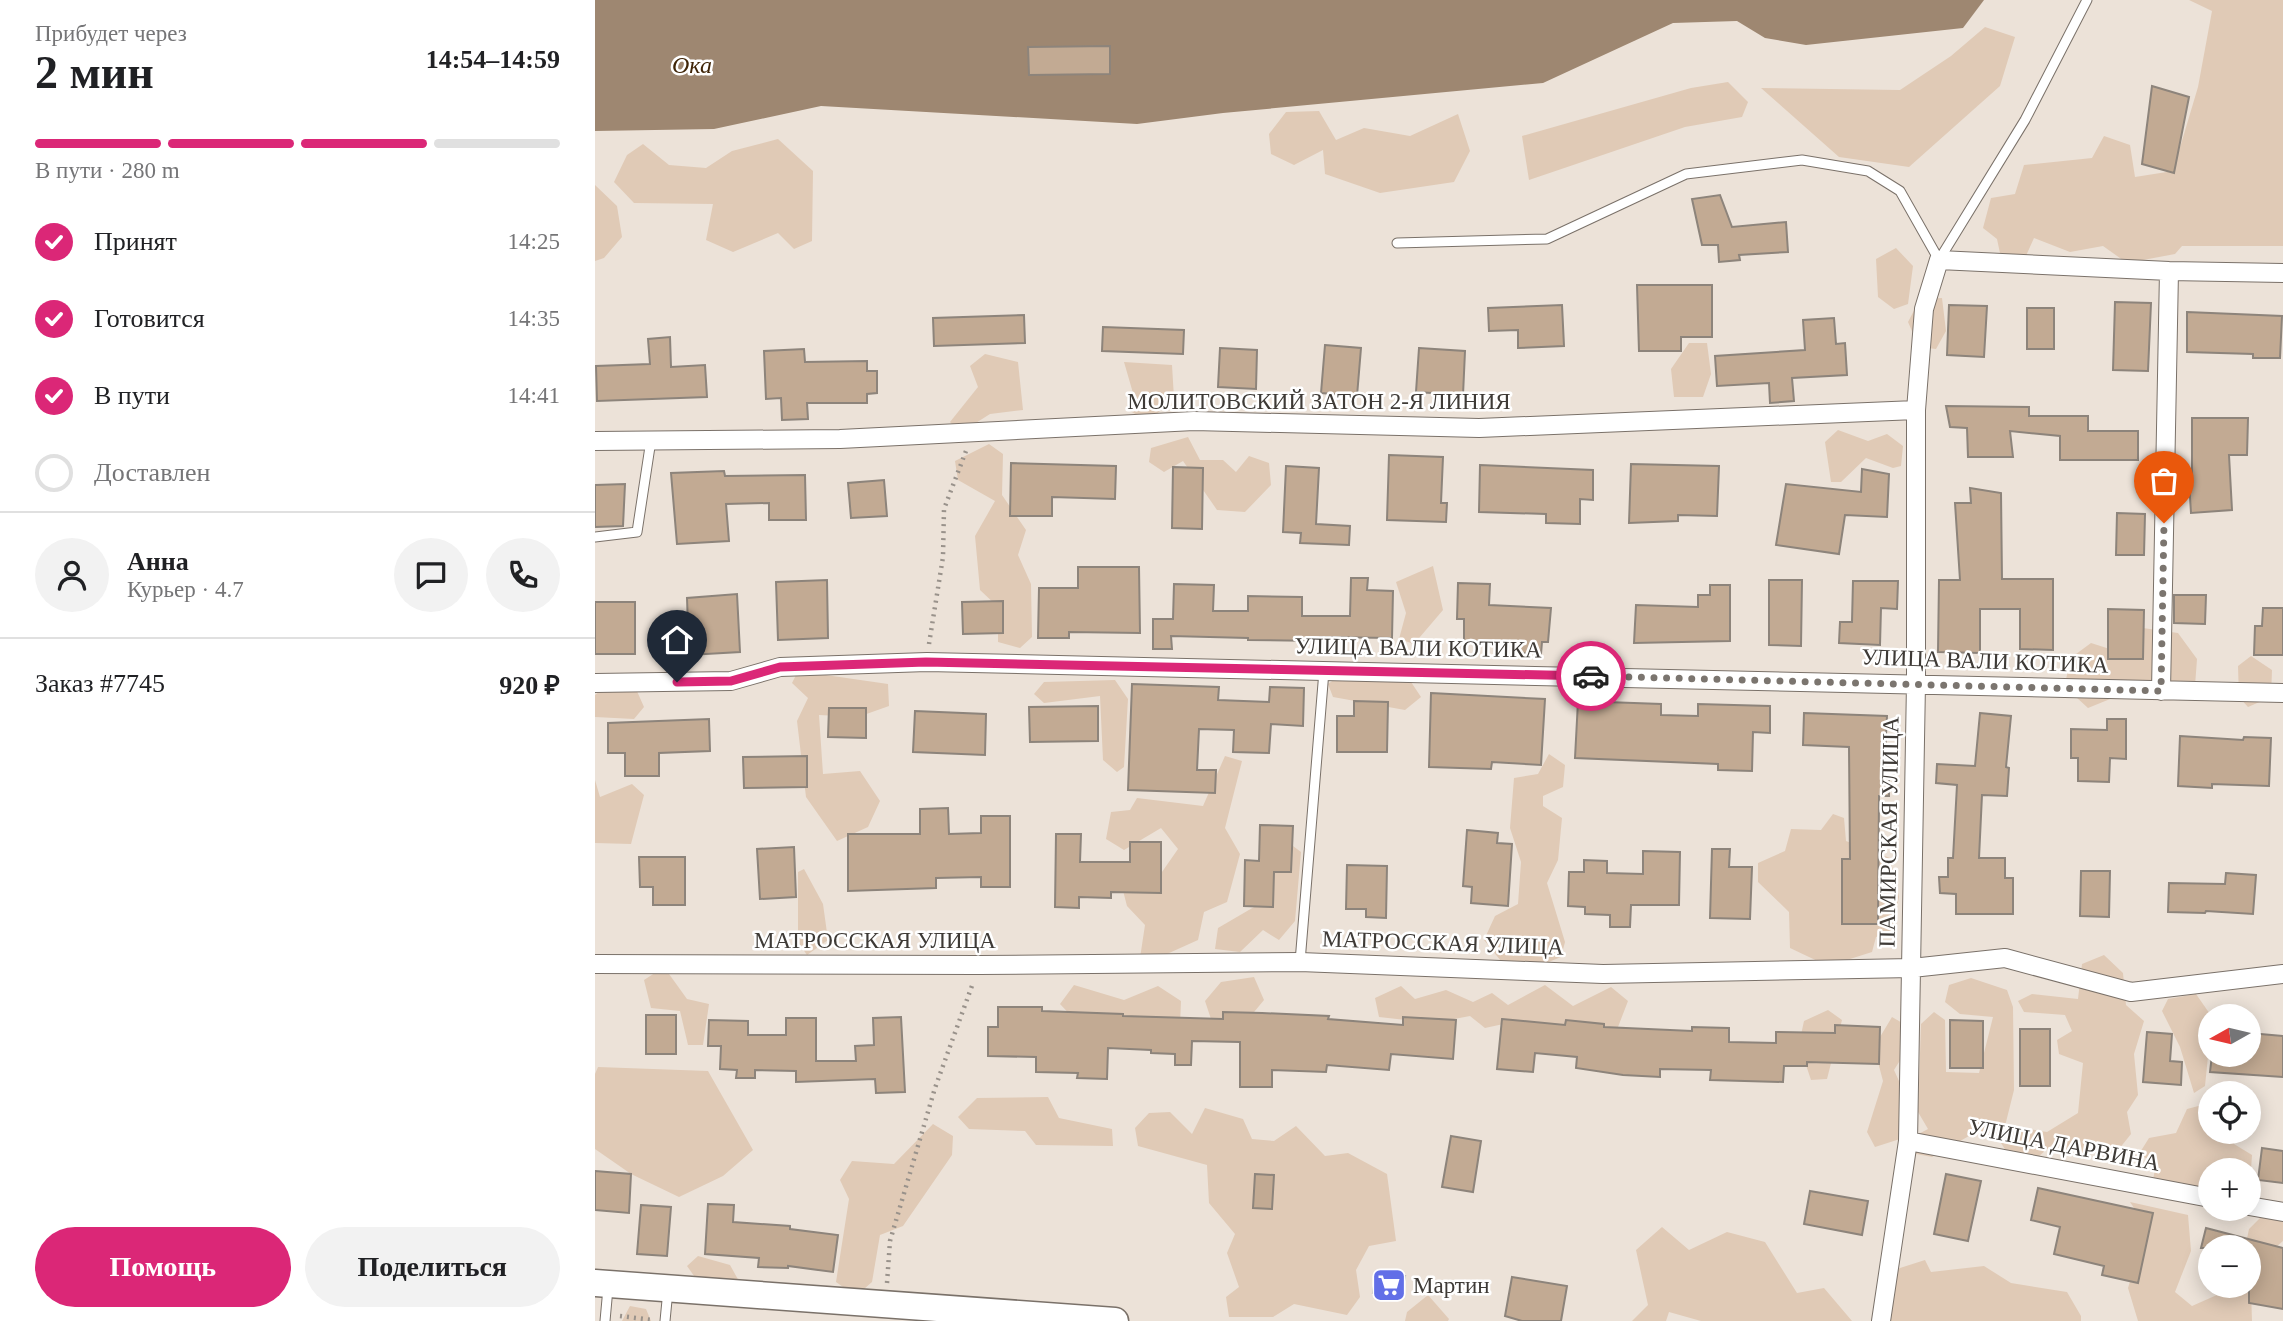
<!DOCTYPE html>
<html lang="ru">
<meta charset="utf-8">
<style>
body{margin:0;font-family:Georgia,serif;background:#f2f2f2;color:#202124;height:100vh;display:flex;flex-direction:column;font-size:26px;white-space:nowrap}
*{box-sizing:border-box;margin:0}
p{font-size:23px;color:#757577}
.icon{flex:none;width:38px;height:38px;fill:none;stroke:currentColor;stroke-width:2;stroke-linecap:round;stroke-linejoin:round}
.map{position:relative;flex:1;overflow:hidden}
.drawer{display:flex;flex-direction:column;background:#fff;width:595px}
.drawer>*{flex:none}
.needle{width:46px;rotate:262deg}
.controls{position:absolute;left:1603px;top:1004px;display:grid;gap:14px}
.controls a{display:grid;place-items:center;width:63px;height:63px;border-radius:50%;background:#fff;box-shadow:0 4px 18px #0003;font-size:35px}
.pin{position:absolute;display:grid;place-items:center;width:60px;height:60px;color:#fff;margin:-72px -30px;border-radius:50% 50% 50% 0;rotate:-45deg;box-shadow:0 0 7px #0007}
.pin .icon{rotate:45deg}
.courier{position:absolute;display:grid;place-items:center;width:70px;height:70px;margin:-35px;border:5px solid #db2777;border-radius:50%;background:#fff;color:#222;box-shadow:0 2px 9px #0007}
.head em{font-style:normal;font-weight:700}
.head div{display:flex;flex-direction:column-reverse}
.head{display:flex;align-items:center;justify-content:space-between;height:119px;padding:0 35px}
h1{font-size:46px;font-weight:700;line-height:52px}
.bar{display:grid;grid-template-columns:repeat(4,1fr);gap:10px 7px;align-content:center;height:84px;padding:0 35px}
.bar i{height:9px;border-radius:5px;background:#e0e0e0}
.bar .selected{background:#db2777}
.bar p{grid-column:span 4}
.line{display:flex;align-items:center;gap:18px;padding:0 35px;border-top:2px solid #e0e0e0}
.line div{flex:1}
.round{display:grid;place-items:center;flex:none;width:74px;height:74px;border-radius:37px;background:#f2f2f2}
ol{padding:0 35px;list-style:none}
li{display:flex;align-items:center;gap:21px;height:77px}
li p{margin-inline-start:auto}
li .icon{padding:7px;border-radius:50%;background:#db2777;color:#fff;stroke-width:4}
li:last-child{color:#757577}
li i{width:38px;height:38px;border:4px solid #e0e0e0;border-radius:50%}
.button{display:flex;gap:14px;margin-top:auto;padding:14px 35px}
.button a{flex:1;height:80px;border-radius:42px;background:#db2777;color:#fff;font-size:28px;font-weight:700;line-height:80px;text-align:center}
.button a+a{background:#f2f2f2;color:#202124}
main{display:flex;flex:1;min-height:0}
.map>svg:first-child{display:block}
</style>
<main>
<section class="drawer">
<div class="head"><div><h1>2 мин</h1><p>Прибудет через</p></div><em>14:54–14:59</em></div>
<div class="bar"><i class="selected"></i><i class="selected"></i><i class="selected"></i><i></i><p>В пути · 280 m</p></div>
<ol>
<li><svg class="icon" aria-label="check" viewBox="0 0 24 24"><path d="M5 12l5 5 9-10"/></svg>Принят<p>14:25</p></li>
<li><svg class="icon" aria-label="check" viewBox="0 0 24 24"><path d="M5 12l5 5 9-10"/></svg>Готовится<p>14:35</p></li>
<li><svg class="icon" aria-label="check" viewBox="0 0 24 24"><path d="M5 12l5 5 9-10"/></svg>В пути<p>14:41</p></li>
<li><i></i>Доставлен</li>
</ol>
<div class="line" style="height:126px"><a class="round"><svg class="icon" aria-label="person" viewBox="0 0 24 24"><circle cx="12" cy="8" r="4"/><path d="M4 21q1-7 8-7t8 7"/></svg></a><div><b>Анна</b><p>Курьер · 4.7</p></div><a class="round"><svg class="icon" aria-label="chat" viewBox="0 0 24 24"><path d="M4 5h16v11H9l-5 4z"/></svg></a><a class="round"><svg class="icon" aria-label="phone" viewBox="0 0 24 24"><path d="M5 4h4l2 5-3 2q2 4 5 5l2-3 5 2v4C11 20 4 13 5 4z"/></svg></a></div>
<div class="line" style="height:91px"><div>Заказ #7745</div><b>920 ₽</b></div>
<div class="button"><a>Помощь</a><a>Поделиться</a></div>
</section>
<div class="map">
<svg width="1688" height="1321" viewBox="0 0 1688 1321">
<rect width="100%" height="100%" fill="#ece2d8"/>
<path fill="#e0cab6" d="M1594,0H1688V246H1587L1580,254L1532,263L1508,246L1475,252L1439,238L1430,258H1406L1402,239L1388,228L1396,198L1420,194L1429,165L1497,158L1509,136L1535,145L1540,177L1578,171L1603,87L1617,11Z
M1390,27L1420,37L1405,86L1314,167L1244,157L1166,88L1305,90L1356,56Z
M1133,82L1153,102L1147,117L1090,127L934,180L927,136L1096,88Z
M724,111L741,140L769,128L815,136L863,114L875,151L859,182L785,193L730,174L728,150L699,165L676,154L674,134L691,112Z
M183,139L218,171L217,241L199,249L183,233L138,252L111,240L118,204L39,203L19,182L32,155L48,144L74,165L111,168L137,151Z
M0,185L22,206L27,237L9,258L0,261Z
M1301,248L1318,266L1313,304L1299,309L1283,297L1281,259Z
M1347,298L1351,331L1341,349L1324,347L1313,322L1325,299Z
M1094,343H1112L1116,374L1108,397H1079L1076,369Z
M390,354L423,362L428,410L395,414L365,433L355,422L383,387L375,366Z
M529,362L577,365L579,398L554,421L531,409L538,393Z
M1243,430L1273,441L1292,434L1308,446L1306,466L1298,468L1271,458L1246,482H1236L1230,442Z
M593,437L605,460H628L641,472L654,456L674,463L676,485L650,512L622,510L588,461L569,472L554,462L556,448Z
M394,444L408,454L407,495L431,530L423,555L436,584L437,637L425,648L403,642V607L385,590L380,536L400,501L363,480L360,461Z
M838,566L848,610L819,644L804,639L811,613L801,582Z
M1541,627L1583,633L1602,659L1600,686H1547L1493,708L1469,686L1477,657L1496,643L1521,651Z
M1656,656L1677,670L1676,697L1653,707L1644,697L1643,666Z
M203,671L293,684L294,706L263,717L224,715L228,774L265,771L285,801L273,827L242,841L211,797L202,721L213,698L197,683Z
M748,673L814,679L826,697L810,710L738,697L733,684Z
M520,680L533,699L529,767L522,772L508,760L505,696L449,703L439,694L449,682Z
M13,685L41,689L49,707L39,719L0,717V695Z
M954,754L970,765L968,787L948,796V806L967,818L963,860L952,883L970,942L966,957L941,967L910,966L889,940L900,916L923,904L926,862L915,828L919,778L943,774Z
M630,756L647,761L630,828L645,854L632,902L609,912L603,940L563,958H545L550,925L532,906L526,883L560,882L583,849L566,828L529,850L511,839L516,812L535,810L542,798L608,806Z
M0,780L5,797L37,784L49,795L36,844L0,843Z
M1238,814L1249,818L1251,841L1295,858L1304,897L1297,931L1281,937L1277,952L1233,966L1195,948L1194,912L1163,882V863L1190,851L1196,829L1226,830Z
M690,840L706,852L700,921L684,940L668,930L645,952L620,949L623,928L671,900L676,856Z
M209,869L228,904L233,940L212,955L203,942V872Z
M1509,955L1528,973L1531,1005L1549,1021L1539,1054L1543,1095L1532,1112L1536,1134L1520,1154L1472,1152L1459,1143L1443,1157L1413,1154L1406,1143L1422,1127L1452,1132L1483,1113L1488,1063L1464,1054L1462,1040L1477,1031L1470,1015L1429,1012L1423,1001L1437,994L1483,999L1487,964Z
M69,967L92,999L114,1004L108,1045H93L85,1011L56,1008L49,980Z
M659,977L669,1000L650,1023L618,1025L610,1001L626,982Z
M1376,978L1412,990L1418,1007L1419,1090L1408,1134L1381,1132L1337,1157L1316,1153L1318,1137L1333,1129L1323,1112L1326,1024L1339,1012L1350,1020L1351,1072L1384,1073L1398,1017L1365,1014L1350,1002L1354,985Z
M479,985L529,1000L563,986L586,1001L585,1026L483,1023L465,1004Z
M950,985L978,1006L1016,987L1033,1001L1023,1027L913,1023L890,1028L875,1016L838,1023L784,1017L780,998L806,986L820,999L851,990L878,1002L897,993L913,1005Z
M1601,994L1617,1017L1610,1086L1599,1093L1585,1047L1567,1011L1573,999Z
M1233,1010L1247,1020L1232,1079L1216,1080L1204,1044L1209,1021Z
M1297,1017L1309,1024V1054L1299,1070L1308,1090L1305,1139L1280,1147L1272,1132L1288,1081L1279,1047Z
M3,1067L113,1071L158,1150L128,1176L84,1197L36,1174L0,1149V1074Z
M453,1097L464,1118L517,1129L518,1146L441,1145L430,1131L374,1129L363,1117L382,1098Z
M1615,1103V1132H1641L1639,1144L1657,1155L1655,1184L1654,1171H1615V1185L1592,1191L1558,1180L1561,1164L1544,1154L1554,1138L1581,1133L1592,1109Z
M610,1108L648,1119L657,1139L679,1141L701,1126L730,1156L753,1153L792,1174L801,1241L774,1246L761,1270L765,1297L752,1315L699,1304L678,1317H634L631,1297L644,1287L632,1253L640,1234L614,1203L612,1165L543,1146L540,1128L554,1113L575,1112L597,1134Z
M338,1124L358,1136L357,1155L308,1226L285,1235L277,1282L261,1296L241,1282L254,1199L245,1180L257,1161L299,1164Z
M1535,1202L1593,1215L1596,1251L1580,1292L1597,1306L1640,1287L1656,1291L1657,1321H1543L1533,1288L1552,1227Z
M1668,1215L1688,1221V1241L1665,1261L1654,1252V1248H1650L1654,1229Z
M1067,1227L1094,1250L1132,1232L1170,1242L1202,1293L1229,1288L1257,1321H1106L1074,1312L1071,1321H1037L1053,1305L1041,1250Z
M103,1256L135,1265L145,1283L114,1297L92,1266Z
M1330,1260L1336,1272L1389,1266L1416,1283L1472,1292L1486,1316V1321H1291L1288,1278L1305,1268Z
M833,1295L854,1319L853,1321H810L812,1312Z
M35,1306L51,1309L56,1321H27Z"/>
<path fill="#9e8771" d="M0,0H1389L1368,28L1211,45L1170,38L1142,21L1078,23L948,83L628,113L542,124L226,106L119,129L0,131Z"/>
<path fill="#c2aa93" stroke="#8d847b" stroke-width="2" d="M515,46V74L434,75L433,47Z
M1557,86L1594,97L1579,173L1547,164Z
M1125,195L1137,227L1191,222L1193,252L1144,255L1145,260L1124,262L1123,245H1107L1097,199Z
M1042,285H1117V337H1086V351H1044Z
M1520,302L1556,303L1553,371L1518,370Z
M967,305L969,346L923,348V330L894,331L893,308Z
M1354,305L1392,306L1389,357L1352,355Z
M1432,308H1459V349H1432Z
M1592,312L1687,316L1685,358H1658V354L1592,352Z
M429,315L430,343L339,346L338,318Z
M1239,318L1241,344L1250,343L1252,375L1197,378L1199,401L1175,403L1174,383L1122,386L1120,356L1210,350L1208,320Z
M508,327L589,330L588,354L507,351Z
M75,337L76,367L110,365L112,397L2,401L1,366L55,364L53,339Z
M730,345L766,348L762,396L726,393Z
M625,348L662,350L661,389L623,387Z
M824,348L870,351L868,395L821,392Z
M209,349L210,362L272,361V371H282V393L272,394V403H212L213,419L187,420L186,398L171,399L169,351Z
M1351,406L1434,407V416H1493V431H1543V460H1465V436L1415,431L1418,457H1373L1372,428L1355,427Z
M1597,418H1653L1652,455H1634L1637,510L1596,513L1594,481H1597Z
M794,455L848,457L846,503H852L851,522L792,520Z
M416,463L521,466L520,499L457,497V516H415Z
M1036,464L1124,466L1122,516L1083,515V521L1034,523Z
M885,465L998,470V500L985,499V524L951,523V514L884,512Z
M691,466L724,468L721,524L755,526L754,545L705,543L706,533L688,532Z
M578,467L608,468L607,529L577,528Z
M1267,469L1294,474L1292,517L1250,515L1244,554L1181,545L1191,484L1266,492Z
M129,471L130,476L210,475L211,520H174V503L131,504L134,541L82,544L76,473Z
M289,480L292,516L256,518L253,483Z
M30,484L28,526L0,527V485Z
M1375,488L1406,493L1407,579H1458V650L1425,649V609H1385V653L1343,652L1344,580H1365L1360,503H1376Z
M1522,513L1550,514L1549,555H1521Z
M483,567H544L545,633L474,632V638H443L444,588H483Z
M756,578H773L772,590L798,591L797,638L725,637V641L653,640V638L576,636L577,649H558V619H578L579,584L619,585L618,611H653V596L707,597V616H755Z
M232,580L233,638L183,640L181,582Z
M1174,580H1207L1206,646L1174,645Z
M1258,581H1303L1302,609L1286,608L1285,645L1244,643L1245,622H1257Z
M863,583L895,584L894,605L956,608L953,642H947L946,654L923,653V643L869,641V619H862Z
M1115,585H1135V641L1039,643L1041,605L1103,607V595H1115Z
M142,594L145,652L94,655L92,598Z
M1579,595H1611L1610,624L1579,623Z
M408,601V633L368,634L367,602Z
M0,602H40V654H0Z
M1668,608H1688V655H1659L1660,626H1667Z
M1513,609L1549,610L1548,659H1513Z
M537,684L624,687L623,700L674,702L675,687L709,688L708,726L676,724L674,753L638,752L639,730L604,729L602,770H621L620,793L533,790Z
M836,693L950,699L946,765L897,762L896,769L834,767Z
M759,701L793,702L792,752H742V716H759Z
M983,701L1066,704V715L1103,716V704L1175,706V733L1158,732L1157,771L1123,770V764L980,758Z
M503,706V741L435,742L434,707Z
M234,708H271V738L233,737Z
M320,711L391,714L390,755L318,752Z
M1209,713L1292,716L1289,772H1294V796H1284L1283,924H1247V859H1255L1254,747L1208,745Z
M1385,713L1416,716L1411,767L1414,768L1412,796L1387,795L1384,858H1410V878H1418V914H1361V894L1345,893L1344,877H1353V858H1358L1362,785L1341,783L1342,764L1380,766Z
M114,719L115,751L64,753V776H30V753H13V723Z
M1512,719H1531V759L1515,758L1514,782L1483,781V758H1476V729L1512,730Z
M1585,736L1648,740L1649,737L1676,738L1674,786L1617,784V788L1583,786Z
M212,756V787L149,788L148,757Z
M353,808L354,834L386,833V816H415V887H386V877L341,878V888L253,891V834H325V809Z
M665,825L698,826L696,872H679L678,907L649,906L650,860L664,861Z
M872,830L903,833L902,843L917,844L913,906L876,903L877,887L868,886Z
M461,834H486L485,862H535V842H566V893L516,892V898L484,897V908L460,907Z
M199,847L201,897L165,899L162,849Z
M1117,849H1135L1134,867H1157L1155,919L1115,918Z
M1048,851L1085,852L1084,905H1036L1035,927H1015V915L990,914V907L973,906L974,872H989V860L1012,861V873L1048,874Z
M44,857H90V905H58V887H45Z
M752,865L792,866L791,918L771,917V909H751Z
M1486,871H1515L1514,917L1485,916Z
M1631,873L1661,875L1658,914L1611,911L1610,913L1573,912L1574,883L1630,884Z
M403,1007H447V1011L528,1014V1016L628,1019V1012L667,1013L734,1016L733,1019L808,1025V1017L861,1020L858,1059L796,1054L794,1070L732,1065L731,1072L677,1070V1087H645V1042L597,1041L596,1065H580V1054L556,1053V1050L513,1048L512,1079L482,1078L483,1073L441,1072V1057L393,1056V1027H403Z
M51,1015H81V1054H51Z
M306,1017L310,1092L281,1093L280,1079L201,1082V1071L160,1070V1078H141L142,1070L125,1069L126,1046H113L114,1020L153,1021V1035H191V1018H221V1061H261L260,1046L279,1045L278,1018Z
M907,1019L970,1025L971,1020L1009,1024V1027L1097,1031V1027L1134,1028V1042L1181,1043V1032L1240,1033V1025L1285,1027L1284,1064L1212,1062V1066H1189L1188,1082L1115,1080L1116,1070L1065,1069V1077L1028,1075L981,1068L982,1057L940,1053L938,1072L902,1069Z
M1355,1020L1388,1021V1068H1355Z
M1425,1029H1455V1086H1425Z
M1552,1032L1577,1034L1575,1061L1587,1062L1586,1085L1548,1082Z
M1654,1033L1688,1036V1077L1615,1072L1617,1055H1654Z
M856,1136L886,1141L878,1192L847,1187Z
M1667,1148L1688,1151V1183L1663,1180Z
M0,1171L36,1174L34,1213L0,1210Z
M660,1174L679,1175L677,1209L658,1208Z
M1351,1174L1386,1181L1373,1241L1339,1234Z
M1443,1188L1558,1213L1543,1283L1507,1275L1509,1266L1459,1254L1465,1227L1436,1220Z
M1215,1191L1273,1201L1267,1235L1209,1224Z
M113,1204L139,1205L138,1222L195,1226V1229L243,1235L238,1272L193,1266V1268L163,1267L164,1258L110,1254Z
M46,1205L76,1207L72,1256L42,1254Z
M1611,1228L1688,1248V1309L1654,1303V1248H1606Z
M781,1272L810,1276L806,1297L778,1293Z
M917,1277L972,1286L966,1321H927L910,1316Z"/>
<g fill="none" stroke-linecap="round" stroke-linejoin="round">
<g stroke="#7a7169" stroke-width="11">
<path id="lane" d="M802,243L952,239L1091,174L1207,160L1273,171L1305,191L1344,260L1430,120L1492,0
M0,537L42,532L56,440
M705,962L729,671
M10,1321L13,1288
M70,1321L73,1290"/>
</g>
<g stroke="#7a7169" stroke-width="20">
<path id="street" d="M0,441L245,439L599,421L884,428L1321,410
M0,683L136,681L185,667L332,662L1688,693
M1566,691L1574,271
M0,964L384,965L705,962L1008,974L1317,968L1410,958L1536,992L1688,974
M1313,1141L1615,1198
M1654,1206L1688,1212
M1286,1321L1313,1141L1321,683V410L1329,309L1344,260L1574,271L1688,273"/>
</g>
<g stroke="#7a7169" stroke-width="29">
<path id="secondary" d="M0,1283L520,1321"/>
</g>
<path stroke="#99928b" stroke-width="4.5" stroke-dasharray="2 5" stroke-linecap="butt" d="M334,644L348,557L349,509L371,451
M292,1283L295,1241L340,1088L378,983
M25,1316L58,1320"/>
<use href="#lane" stroke="#fff" stroke-width="9"/>
<use href="#street" stroke="#fff" stroke-width="18"/>
<use href="#secondary" stroke="#fff" stroke-width="26"/>
</g>
<g fill="none" stroke-linecap="round" stroke-linejoin="round">
<path stroke="#7b756f" stroke-width="7" stroke-dasharray="0 12.6" d="M996,676L1566,691L1569,523"/>
<path stroke="#db2777" stroke-width="9" d="M82,682L136,681L185,667L331,662L996,676"/>
</g>
<defs>
<g id="supermarket-square" transform="scale(1.75)"><rect x="-9" y="-9" width="18" height="18" rx="4" fill="#626fe7" stroke="#fff"/><path d="M-6-5.5h2.5l.6 2H6L4.5 2H-2.5L-4.4-4H-6ZM-1.5 3.2a1.3 1.3 0 1 0 .1 0ZM3 3.2a1.3 1.3 0 1 0 .1 0Z" fill="#fff"/></g>
</defs>
<g fill-rule="evenodd">
<use href="#supermarket-square" x="794" y="1285"/>
</g>
<g text-anchor="middle" dominant-baseline="central" stroke-width="5" stroke-linejoin="round" paint-order="stroke">
<g font-size="23" fill="#3e3a36" stroke="#fff">
<text x="724" y="401">МОЛИТОВСКИЙ ЗАТОН 2-Я ЛИНИЯ</text>
<text transform="translate(823 648) rotate(1)">УЛИЦА ВАЛИ КОТИКА</text>
<text transform="translate(1390 661) rotate(2)">УЛИЦА ВАЛИ КОТИКА</text>
<text transform="translate(1294 832) rotate(-89)">ПАМИРСКАЯ УЛИЦА</text>
<text x="280" y="940">МАТРОССКАЯ УЛИЦА</text>
<text transform="translate(848 943) rotate(2)">МАТРОССКАЯ УЛИЦА</text>
<text transform="translate(1469 1145) rotate(11)">УЛИЦА ДАРВИНА</text>
</g>
<g font-size="23" fill="#3e3a36" stroke="#fff" text-anchor="start">
<text x="818" y="1285">Мартин</text>
</g>
<g font-size="24" font-style="italic" fill="#3f2406" stroke="#fff">
<text x="97" y="65">Ока</text>
</g>
</g>
</svg>
<div class="controls">
<a><svg class="needle" viewBox="-14 -14 28 28"><path d="M0-13l5 13h-10z" fill="#e53935"/><path d="M0 13l5-13h-10z" fill="#757577"/></svg></a>
<a><svg class="icon" aria-label="locate" viewBox="0 0 24 24"><circle cx="12" cy="12" r="6"/><path d="M12 2v4M12 18v4M2 12h4M18 12h4"/></svg></a>
<a>+</a>
<a>−</a>
</div>
<div class="pin" style="left:1569px;top:523px;background:#ea580c"><svg class="icon" aria-label="bag" viewBox="0 0 24 24"><path d="M5 8h14l-1 12H6zM9 8a3 3 0 0 1 6 0"/></svg></div>
<div class="pin" style="left:82px;top:682px;background:#1f2937"><svg class="icon" aria-label="home" viewBox="0 0 24 24"><path d="M3 11l9-7 9 7M6 9v11h12V9"/></svg></div>
<div class="courier" style="left:996px;top:676px"><svg class="icon" aria-label="car" viewBox="0 0 24 24"><path d="M5 17H2v-5l4-1 3-4h7l3 4 3 1v5h-3M9 17h6M6 11h13"/><circle cx="7" cy="17" r="2"/><circle cx="17" cy="17" r="2"/></svg></div>
</div>
</main>
